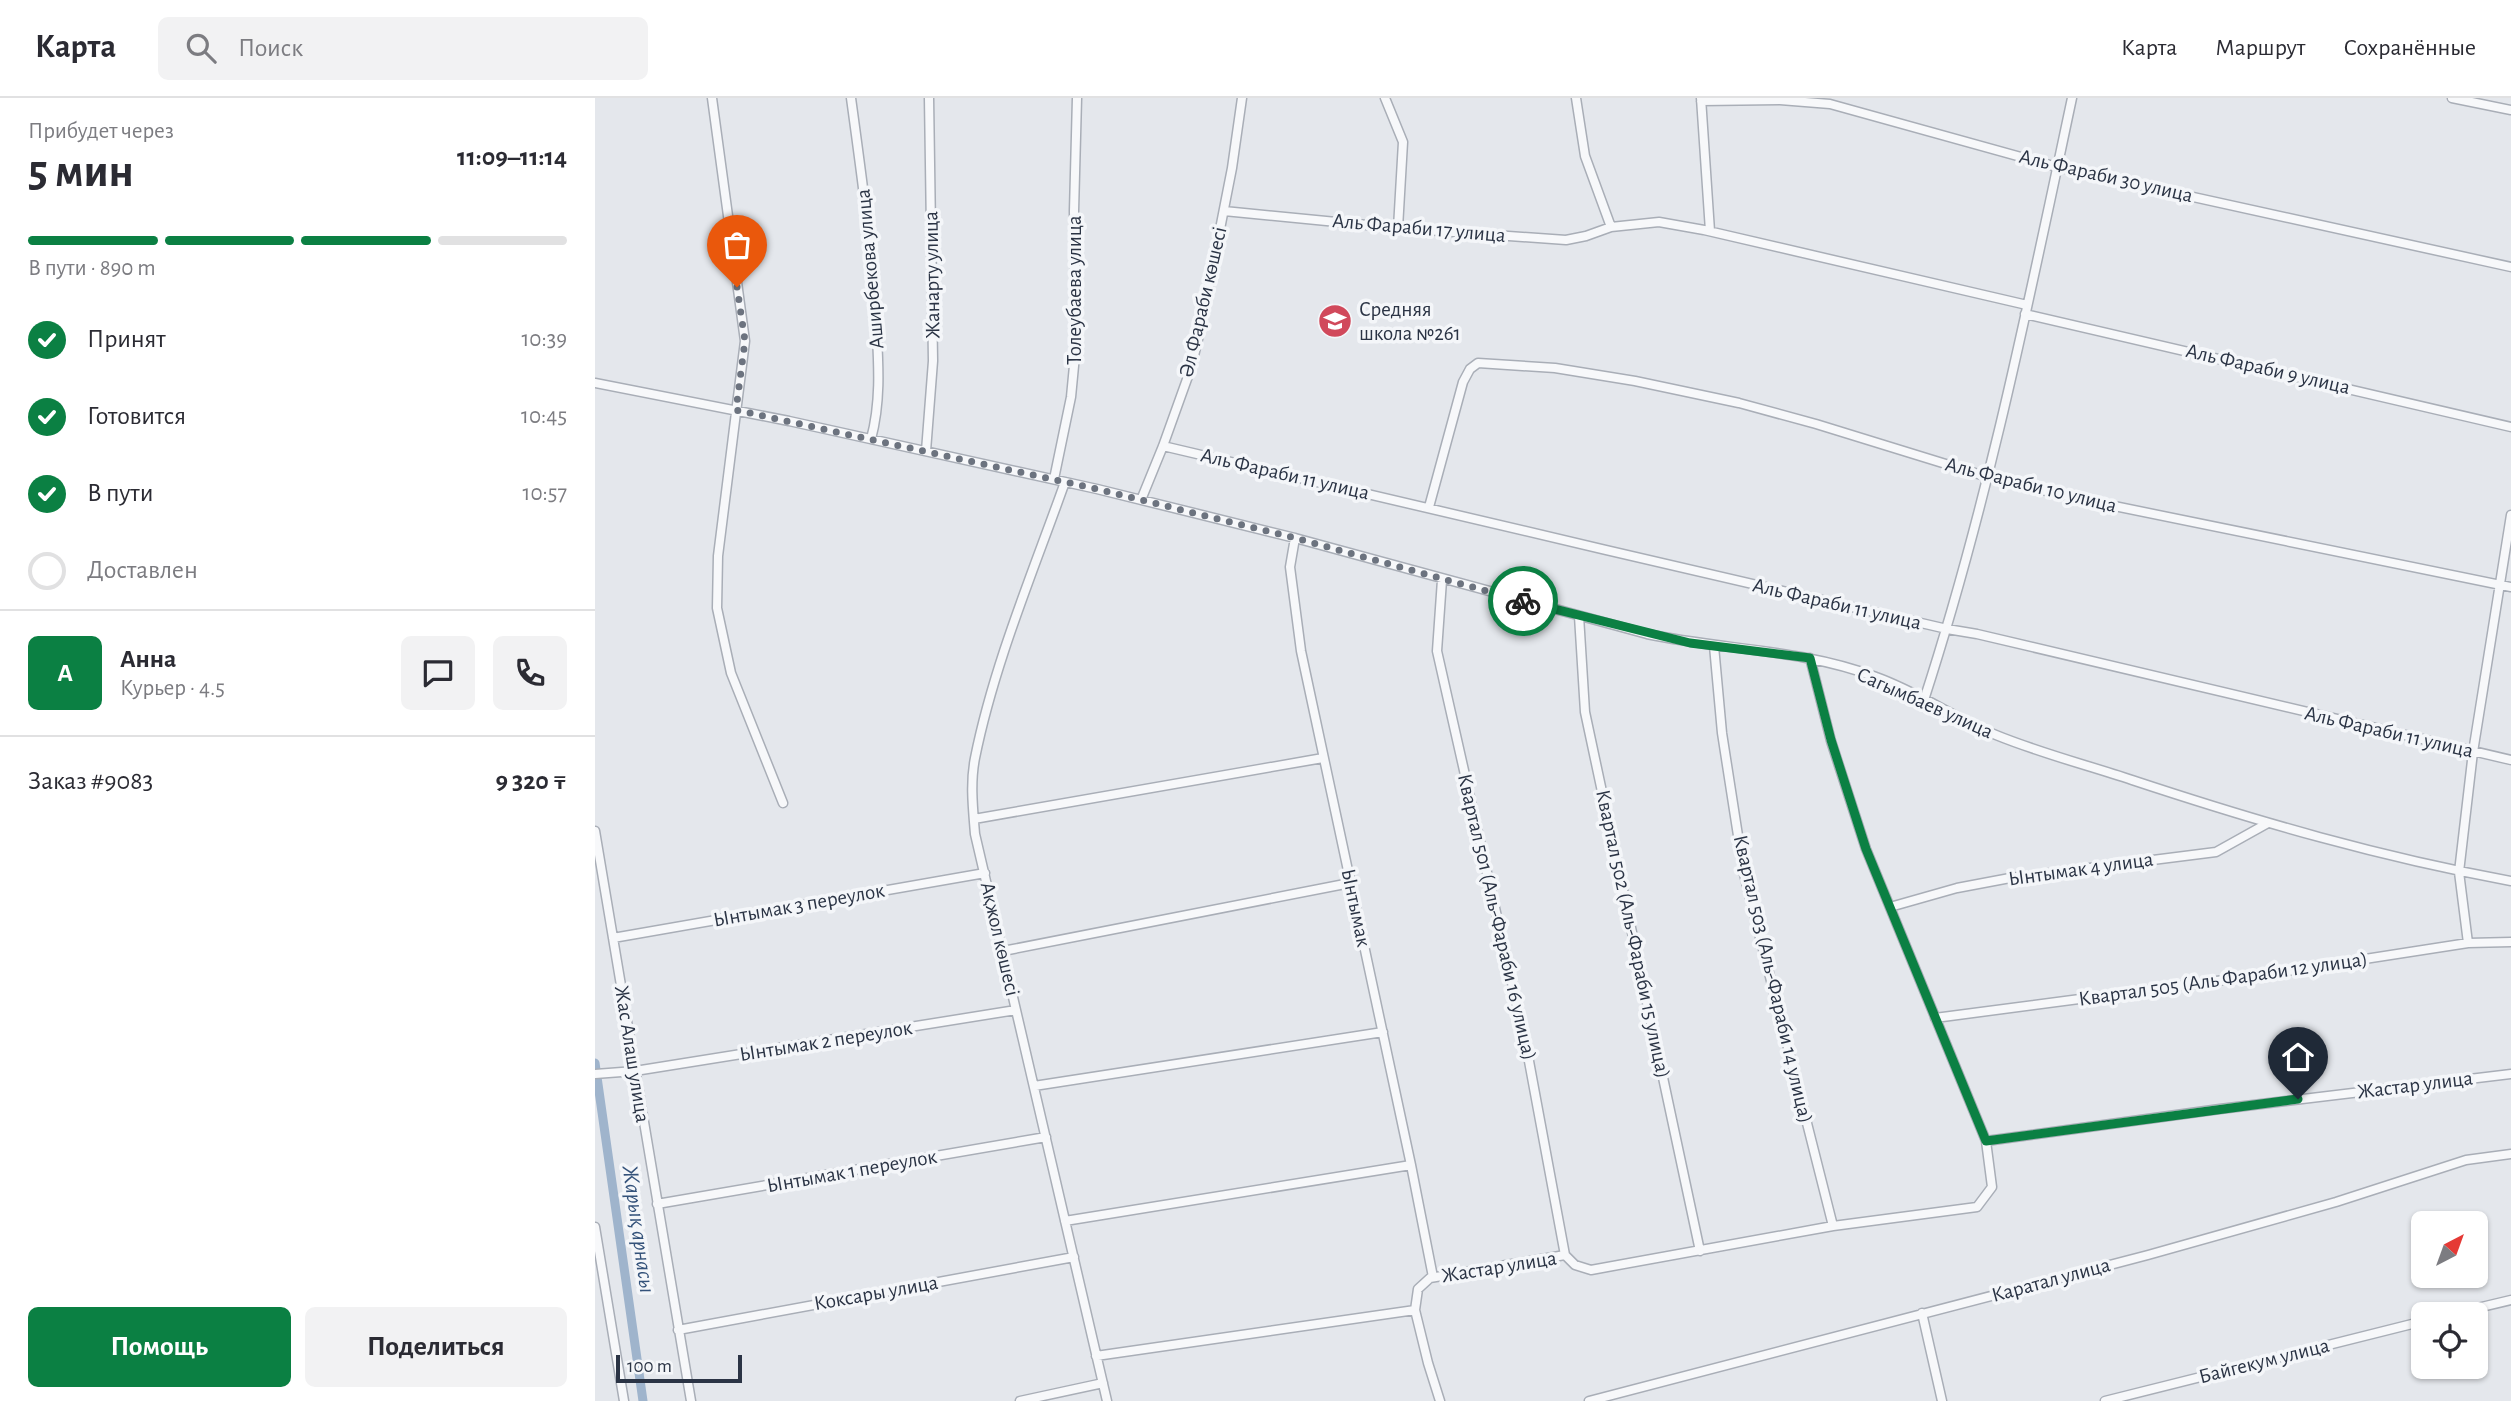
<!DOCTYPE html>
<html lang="ru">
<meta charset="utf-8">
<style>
body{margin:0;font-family:"Alegreya Sans",sans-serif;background:#f2f2f3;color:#2b2b33;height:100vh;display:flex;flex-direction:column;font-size:26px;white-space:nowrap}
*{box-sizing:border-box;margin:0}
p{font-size:23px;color:#7c7c81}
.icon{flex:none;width:38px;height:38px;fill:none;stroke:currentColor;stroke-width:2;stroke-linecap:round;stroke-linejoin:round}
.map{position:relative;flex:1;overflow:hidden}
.sheet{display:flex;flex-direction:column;background:#fff;width:595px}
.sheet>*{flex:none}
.needle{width:46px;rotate:41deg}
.tools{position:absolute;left:1816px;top:1113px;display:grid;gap:14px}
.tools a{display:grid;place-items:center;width:77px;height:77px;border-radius:10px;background:#fff;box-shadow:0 2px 5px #0004;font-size:35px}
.scale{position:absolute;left:21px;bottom:18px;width:126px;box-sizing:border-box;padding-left:7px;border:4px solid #2b3445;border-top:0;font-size:19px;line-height:24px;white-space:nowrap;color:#2b3445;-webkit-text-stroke:5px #f4f6f9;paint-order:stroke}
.pin{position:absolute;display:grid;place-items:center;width:60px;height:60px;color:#fff;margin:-72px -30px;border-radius:50% 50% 50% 0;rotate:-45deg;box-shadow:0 0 7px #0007}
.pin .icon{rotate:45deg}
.courier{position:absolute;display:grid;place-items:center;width:70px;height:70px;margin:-35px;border:5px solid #0b8043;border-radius:50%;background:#fff;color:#222;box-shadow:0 2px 9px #0007}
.overview em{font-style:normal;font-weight:700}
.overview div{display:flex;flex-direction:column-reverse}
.overview{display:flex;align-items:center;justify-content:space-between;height:119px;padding:0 28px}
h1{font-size:46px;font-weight:700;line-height:52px}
.bar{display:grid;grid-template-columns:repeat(4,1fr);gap:10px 7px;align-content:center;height:84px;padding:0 28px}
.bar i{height:9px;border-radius:5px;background:#e1e1e2}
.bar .on{background:#0b8043}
.bar p{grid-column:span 4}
.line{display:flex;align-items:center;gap:18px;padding:0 28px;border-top:2px solid #e1e1e2}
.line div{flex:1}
.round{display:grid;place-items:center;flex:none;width:74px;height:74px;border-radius:10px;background:#f2f2f3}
ol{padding:0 28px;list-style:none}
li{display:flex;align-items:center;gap:21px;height:77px}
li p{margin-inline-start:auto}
li .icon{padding:7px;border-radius:50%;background:#0b8043;color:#fff;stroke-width:4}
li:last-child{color:#7c7c81}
li i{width:38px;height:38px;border:4px solid #e1e1e2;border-radius:50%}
.cta{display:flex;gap:14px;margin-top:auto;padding:14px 28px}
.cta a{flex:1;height:80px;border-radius:10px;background:#0b8043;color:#fff;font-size:28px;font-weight:700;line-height:80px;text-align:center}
.cta a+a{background:#f2f2f3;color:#2b2b33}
header{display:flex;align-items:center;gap:42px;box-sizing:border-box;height:98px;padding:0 35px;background:#fff;border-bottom:2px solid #e1e1e2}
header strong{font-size:33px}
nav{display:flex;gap:38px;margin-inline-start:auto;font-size:24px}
.search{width:490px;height:63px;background:#f2f2f3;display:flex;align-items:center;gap:18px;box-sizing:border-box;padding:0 24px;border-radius:10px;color:#7c7c81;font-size:26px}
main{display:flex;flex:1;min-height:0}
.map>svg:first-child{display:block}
</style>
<header>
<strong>Карта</strong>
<div class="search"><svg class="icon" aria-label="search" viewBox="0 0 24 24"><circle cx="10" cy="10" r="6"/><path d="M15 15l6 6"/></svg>Поиск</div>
<nav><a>Карта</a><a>Маршрут</a><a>Сохранённые</a></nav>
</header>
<main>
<section class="sheet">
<div class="overview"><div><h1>5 мин</h1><p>Прибудет через</p></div><em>11:09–11:14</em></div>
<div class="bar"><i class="on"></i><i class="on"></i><i class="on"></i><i></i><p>В пути · 890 m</p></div>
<ol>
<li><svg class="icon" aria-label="check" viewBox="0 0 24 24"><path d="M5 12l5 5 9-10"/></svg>Принят<p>10:39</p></li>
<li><svg class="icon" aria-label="check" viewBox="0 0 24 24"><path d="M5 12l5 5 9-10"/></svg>Готовится<p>10:45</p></li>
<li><svg class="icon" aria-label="check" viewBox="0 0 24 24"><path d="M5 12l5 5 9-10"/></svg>В пути<p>10:57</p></li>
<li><i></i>Доставлен</li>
</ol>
<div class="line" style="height:126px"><b class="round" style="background:#0b8043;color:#fff">А</b><div><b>Анна</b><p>Курьер · 4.5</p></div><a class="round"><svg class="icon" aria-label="chat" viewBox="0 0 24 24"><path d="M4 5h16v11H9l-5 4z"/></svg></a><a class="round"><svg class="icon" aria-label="phone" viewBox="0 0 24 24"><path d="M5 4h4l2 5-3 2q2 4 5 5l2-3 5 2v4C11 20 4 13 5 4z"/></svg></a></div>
<div class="line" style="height:91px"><div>Заказ #9083</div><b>9 320 ₸</b></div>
<div class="cta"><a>Помощь</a><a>Поделиться</a></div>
</section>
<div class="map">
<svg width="1916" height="1303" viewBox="0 0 1916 1303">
<rect width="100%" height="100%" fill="#e4e7ec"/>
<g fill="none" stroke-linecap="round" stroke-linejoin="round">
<path stroke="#9fb4cc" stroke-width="9" d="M0,965L48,1303"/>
<g stroke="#a9aeb7" stroke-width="11">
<path id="minor" d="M117,0L150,243L123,458L122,510L136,575L188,705
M256,0C266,73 276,145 281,219C283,260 287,300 276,341
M790,0L808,44L803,130
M981,0L990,58L1016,129L1064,124L1109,132L1432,207
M1106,0L1115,133
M1857,0L1916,12
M1106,3L1185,2L1235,6L1462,69L1916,169
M629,113L803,130L971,142L991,138L1016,129
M1430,216L1916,329
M0,285L194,323L502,391L700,440L1052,536C1128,552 1208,551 1281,579C1323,594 1360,620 1401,637C1445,655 1492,667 1537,682C1664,724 1785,759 1916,783
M568,348C830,408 1090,472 1352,531L1382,536L1916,662
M331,353L338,263L334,0
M459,381L476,299L481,247L479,113L482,0
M470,384C438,474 399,566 380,660C375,685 378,711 380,736L512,1303
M546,402L568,348L596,270L605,233L637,70L647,0
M834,409L868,284L875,271L883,265L960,270L1040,283L1144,305L1221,326L1393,379L1480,400L1916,489
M700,440L695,469L706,553L816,1067L838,1179
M847,482L842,553L931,947L970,1157
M984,518L990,614L1105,1153
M1119,548L1127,635L1149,776L1238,1128
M1329,602C1393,405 1434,202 1477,0
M379,721L728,660
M0,733L96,1303
M1295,809L1362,790L1415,780L1621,754L1673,725
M18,840L390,775
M1873,845L1864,774L1878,654L1916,417
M408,853L755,785
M1340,920L1667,877L1873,845L1916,844
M0,976L40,973L421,912
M439,988L788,934
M1391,1043L1625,1011L1916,976
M62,1106L451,1039
M470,1123L816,1067
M0,1129L29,1303
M820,1212L833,1265L845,1303
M1327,1215L1347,1303
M1857,1216L1916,1202
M83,1232L479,1159
M501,1258L820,1212L823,1191L835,1180L970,1157L980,1167L996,1172L1238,1128L1382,1109L1397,1089L1391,1043L1271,751L1236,643L1215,560
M425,1303L508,1285
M994,1303L1553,1157L1741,1104L1871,1062L1916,1056
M1510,1303L1829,1223"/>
</g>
<use href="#minor" stroke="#f7f8fa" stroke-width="8"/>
</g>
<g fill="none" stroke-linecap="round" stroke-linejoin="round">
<path stroke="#6c737f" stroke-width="7" stroke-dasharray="0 12.6" d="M142,189L150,243L141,312L502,391L700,440L928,503"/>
<path stroke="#0b8043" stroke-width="9" d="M928,503L1095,545L1215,560L1236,642L1271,751L1391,1043L1703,1001"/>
</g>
<defs>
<g id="school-disc" transform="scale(1.75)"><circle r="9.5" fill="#d1495b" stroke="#f4f6f9"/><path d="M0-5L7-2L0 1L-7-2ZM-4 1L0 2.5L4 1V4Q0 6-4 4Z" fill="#fff"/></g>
</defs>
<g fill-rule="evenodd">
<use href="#school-disc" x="740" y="223"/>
</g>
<g text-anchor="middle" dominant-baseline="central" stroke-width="7" stroke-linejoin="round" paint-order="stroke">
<g font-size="21" fill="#2b3445" stroke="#f4f6f9">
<text transform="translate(1511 78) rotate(13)">Аль Фараби 30 улица</text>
<text transform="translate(824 130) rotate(5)">Аль Фараби 17 улица</text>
<text transform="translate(275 171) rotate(-95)">Аширбекова улица</text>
<text transform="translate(337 177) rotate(-91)">Жанарту улица</text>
<text transform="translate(479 192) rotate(-90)">Толеубаева улица</text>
<text transform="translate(608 204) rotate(-77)">Әл Фараби көшесі</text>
<text transform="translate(1673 271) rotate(13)">Аль Фараби 9 улица</text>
<text transform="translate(690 376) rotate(13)">Аль Фараби 11 улица</text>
<text transform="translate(1436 387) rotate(14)">Аль Фараби 10 улица</text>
<text transform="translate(1242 506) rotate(13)">Аль Фараби 11 улица</text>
<text transform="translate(1330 605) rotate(24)">Сагымбаев улица</text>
<text transform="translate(1794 634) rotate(13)">Аль Фараби 11 улица</text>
<text transform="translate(1486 771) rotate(-8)">Ынтымак 4 улица</text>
<text transform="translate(204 807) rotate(-10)">Ынтымак 3 переулок</text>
<text transform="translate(761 810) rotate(78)">Ынтымак</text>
<text transform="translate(902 819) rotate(77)">Квартал 501 (Аль-Фараби 16 улица)</text>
<text transform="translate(1038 836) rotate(78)">Квартал 502 (Аль-Фараби 15 улица)</text>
<text transform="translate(405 841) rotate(77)">Ақжол көшесі</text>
<text transform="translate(1178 881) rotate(77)">Квартал 503 (Аль-Фараби 14 улица)</text>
<text transform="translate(1628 881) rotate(-8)">Квартал 505 (Аль Фараби 12 улица)</text>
<text transform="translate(231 943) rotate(-9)">Ынтымак 2 переулок</text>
<text transform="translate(37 956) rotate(81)">Жас Алаш улица</text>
<text transform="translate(1820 987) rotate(-7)">Жастар улица</text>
<text transform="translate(257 1073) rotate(-10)">Ынтымак 1 переулок</text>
<text transform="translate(904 1169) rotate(-9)">Жастар улица</text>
<text transform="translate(1456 1182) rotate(-15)">Каратал улица</text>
<text transform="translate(281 1195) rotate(-10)">Коксары улица</text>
<text transform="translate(1669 1263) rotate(-14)">Байгекум улица</text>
</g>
<g font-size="21" fill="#2b3445" stroke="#f4f6f9" text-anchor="start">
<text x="764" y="211">Средняя<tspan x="764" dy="24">школа №261</tspan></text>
</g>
<g font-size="23" font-style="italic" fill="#34527a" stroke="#f4f6f9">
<text transform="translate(43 1131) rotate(82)">Жарық арнасы</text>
</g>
</g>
</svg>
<div class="tools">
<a><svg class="needle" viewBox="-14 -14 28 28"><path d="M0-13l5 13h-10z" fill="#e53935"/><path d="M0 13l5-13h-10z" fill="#7c7c81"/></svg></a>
<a><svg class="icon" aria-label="locate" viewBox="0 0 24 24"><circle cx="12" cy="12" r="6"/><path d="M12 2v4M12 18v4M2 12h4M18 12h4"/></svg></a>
</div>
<div class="scale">100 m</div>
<div class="pin" style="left:142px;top:189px;background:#ea580c"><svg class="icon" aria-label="bag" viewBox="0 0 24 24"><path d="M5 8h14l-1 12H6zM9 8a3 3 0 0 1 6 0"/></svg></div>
<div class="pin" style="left:1703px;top:1001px;background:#1f2937"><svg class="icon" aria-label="home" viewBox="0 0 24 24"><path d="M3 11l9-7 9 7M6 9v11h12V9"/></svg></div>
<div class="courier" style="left:928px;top:503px"><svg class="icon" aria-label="bike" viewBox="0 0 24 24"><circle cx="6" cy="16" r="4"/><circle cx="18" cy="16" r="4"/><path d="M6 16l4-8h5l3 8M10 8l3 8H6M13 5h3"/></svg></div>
</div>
</main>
